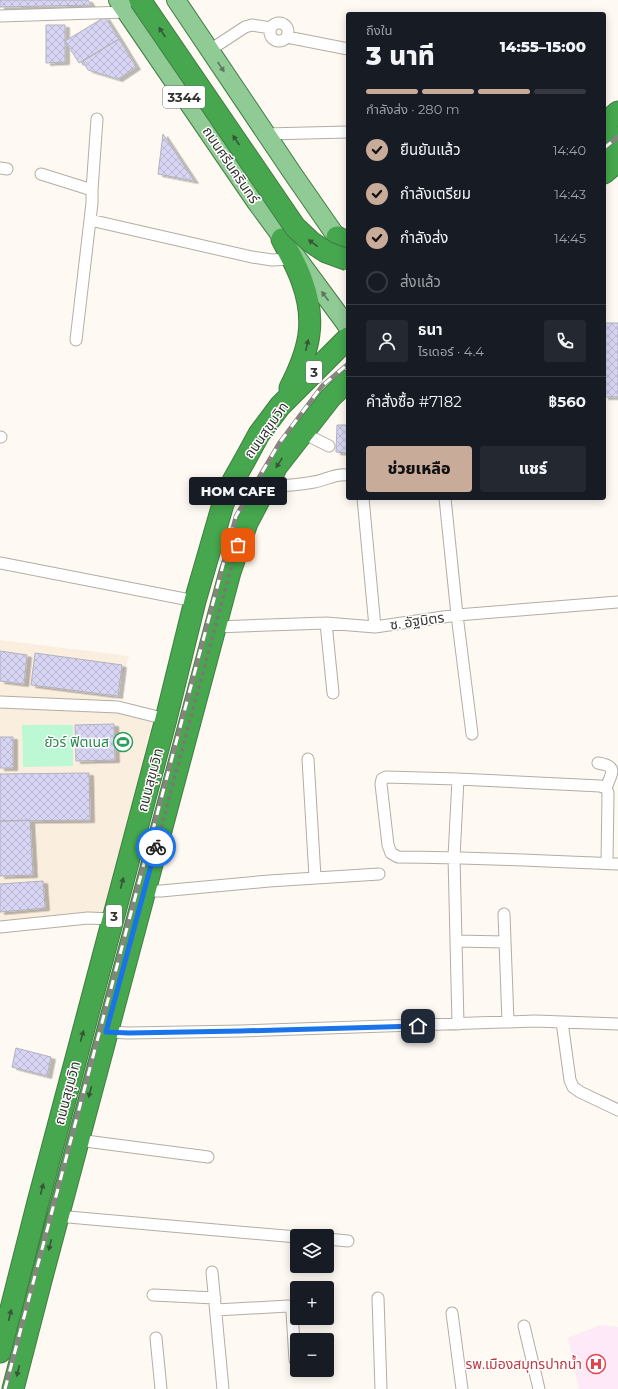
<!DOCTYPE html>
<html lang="th">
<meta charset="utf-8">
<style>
body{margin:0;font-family:Montserrat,"Noto Sans Thai",sans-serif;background:#242831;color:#f1f3f6;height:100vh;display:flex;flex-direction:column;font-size:15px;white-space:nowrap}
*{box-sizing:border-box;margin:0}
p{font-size:13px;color:#9ea1a6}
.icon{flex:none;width:22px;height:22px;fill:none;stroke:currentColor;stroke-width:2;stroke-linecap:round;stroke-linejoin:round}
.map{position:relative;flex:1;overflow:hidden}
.drawer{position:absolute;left:346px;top:12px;width:260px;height:488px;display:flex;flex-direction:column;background:#171b24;border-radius:4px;box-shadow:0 2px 10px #0003}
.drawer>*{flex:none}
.buttons{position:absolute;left:290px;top:1229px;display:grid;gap:8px}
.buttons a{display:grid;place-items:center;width:44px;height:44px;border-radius:4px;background:#171b24;box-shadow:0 2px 10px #0003;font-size:20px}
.pin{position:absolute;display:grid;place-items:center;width:34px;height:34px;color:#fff;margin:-17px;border-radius:8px;box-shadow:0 2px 6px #0006}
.courier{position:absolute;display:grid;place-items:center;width:40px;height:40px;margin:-20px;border:3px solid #1a73e8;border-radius:50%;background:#fff;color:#222;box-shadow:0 1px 5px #0007}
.bubble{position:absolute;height:28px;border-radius:4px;background:#171b24;box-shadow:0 2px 10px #0003;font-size:13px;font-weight:800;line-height:28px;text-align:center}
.overview em{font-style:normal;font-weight:800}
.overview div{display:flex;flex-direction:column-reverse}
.overview{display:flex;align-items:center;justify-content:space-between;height:68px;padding:0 20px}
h1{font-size:26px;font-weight:800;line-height:30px}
.bar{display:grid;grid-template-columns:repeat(4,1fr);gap:6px 4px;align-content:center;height:48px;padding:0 20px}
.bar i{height:5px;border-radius:3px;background:#363941}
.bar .current{background:#c8ab98}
.bar p{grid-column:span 4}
.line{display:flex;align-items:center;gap:10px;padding:0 20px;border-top:1px solid #363941}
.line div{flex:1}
.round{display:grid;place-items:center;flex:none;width:42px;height:42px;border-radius:4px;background:#242831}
ol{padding:0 20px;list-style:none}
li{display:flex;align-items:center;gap:12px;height:44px}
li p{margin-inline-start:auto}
li .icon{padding:4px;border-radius:50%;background:#c8ab98;color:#111;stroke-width:4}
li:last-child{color:#9ea1a6}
li i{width:22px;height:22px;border:2px solid #363941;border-radius:50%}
.action{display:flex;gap:8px;margin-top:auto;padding:8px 20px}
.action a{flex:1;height:46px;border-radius:4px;background:#c8ab98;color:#111;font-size:16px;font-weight:800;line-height:46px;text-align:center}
.action a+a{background:#242831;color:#f1f3f6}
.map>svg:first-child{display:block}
</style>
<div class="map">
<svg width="618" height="1389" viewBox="0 0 618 1389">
<defs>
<pattern id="building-cross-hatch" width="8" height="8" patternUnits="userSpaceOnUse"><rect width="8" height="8" fill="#d8d5f4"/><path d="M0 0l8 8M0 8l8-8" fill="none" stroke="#bab7d2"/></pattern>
<filter id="shadow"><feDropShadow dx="4.5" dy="2.5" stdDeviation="0" flood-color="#0004"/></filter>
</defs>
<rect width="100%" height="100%" fill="#fef9f2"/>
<path fill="#faeedf" d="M0,640L129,656L112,707L152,722L105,913H89L0,921Z"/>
<path fill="#fde9f8" d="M600,1325L618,1327V1389H579L568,1338Z"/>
<path fill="#bcf8d4" d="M22,725H73V766L23,767Z"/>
<path fill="url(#building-cross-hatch)" stroke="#b2b2bb" filter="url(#shadow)" d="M0,0H88L91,5L0,7Z
M105,17L119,39L79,63L65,41Z
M46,25H65V62L46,63Z
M119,39L136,67L118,79L88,70L83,61Z
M163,134L194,181L158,174Z
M604,323H618V397H604Z
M337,425H348V453L336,452Z
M0,651L27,655L24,684L0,681Z
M35,653L122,665L118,696L31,685Z
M114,724L115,760L76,761L75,725Z
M0,737H13V768H0Z
M89,773L90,820L0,821V774Z
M30,820L33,875L0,876V821Z
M43,881L45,908L0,912V884Z
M16,1048L51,1057L47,1076L12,1067Z"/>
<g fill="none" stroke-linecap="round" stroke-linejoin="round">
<g stroke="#b3ada5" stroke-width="13">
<path id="street" d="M0,16L126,12
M270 32a9 9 0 1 1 18 0a9 9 0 1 1-18 0Z
M287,37L348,49
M210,50L245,27L252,25L271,28
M266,134L348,132
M0,168L7,169
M41,174L92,190V203L90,220
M92,190L97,119
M76,340L90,220L252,257L272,260L292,259
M303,433L329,446
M0,437H1
M267,486C283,486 298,485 314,482C326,480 336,473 348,475
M363,498L375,627
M445,498L457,615L472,734
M0,563L195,601
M326,623L333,693
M215,627L326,623L375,627L457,615L618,602
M0,702L118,707L166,719
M308,759L315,877
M598,763C618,766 612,772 606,788
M458,779L454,857L458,1024
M607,863L608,793L606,788L600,786L458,779L386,777L382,779L381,784L388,845L391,853L398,857C471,857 545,861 618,864
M144,891H161L269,881L379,874
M504,914L508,1022
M0,927L88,918L113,919
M456,941L505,942
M562,1022L570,1080L573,1087L580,1092L618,1110
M106,1032L129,1033L241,1031L535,1021L618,1024
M78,1140L208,1157
M57,1216L297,1237
M327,1239L348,1241
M212,1272L223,1389
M153,1295L215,1298
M378,1298L381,1389
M216,1310L288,1306L291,1308L292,1312L295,1360
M452,1313L462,1389
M524,1326L539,1389
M156,1338L161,1389"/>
</g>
<g stroke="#407e43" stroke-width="20">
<path id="primary" d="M118,0L256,202L348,327
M176,0L293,174L345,249"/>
</g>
<g stroke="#407e43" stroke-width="23">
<path id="highway" d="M604,124L618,112
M604,149L618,137
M604,173L618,161
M337,237L348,243
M282,239C289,253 297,266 302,281C317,322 309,351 290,388
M0,1352L38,1202L166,719L195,601L223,504L233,481L246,458L259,434L280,406L348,338
M13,1389C83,1116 157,844 230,572L247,523L277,466L331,397L348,381"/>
</g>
<use href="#street" stroke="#fff" stroke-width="11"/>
<use href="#primary" stroke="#90ca95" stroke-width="18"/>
<use href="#highway" stroke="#46a74e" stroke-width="21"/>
<g stroke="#87847f" stroke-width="4.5">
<path id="rail" d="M604,148L618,137
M5,1389L236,516L280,442L322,386L348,364"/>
</g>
<use href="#rail" stroke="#fff" stroke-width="3" stroke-dasharray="9" stroke-linecap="butt"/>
<g stroke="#407e43" stroke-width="23" stroke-linecap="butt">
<path id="highway-bridge" d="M140,0L295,227L311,242L326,252L348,260"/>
</g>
<use href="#highway-bridge" stroke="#46a74e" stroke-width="21"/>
</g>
<defs><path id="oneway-solid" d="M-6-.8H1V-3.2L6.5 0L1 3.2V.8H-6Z"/></defs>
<g fill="#395538">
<use href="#oneway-solid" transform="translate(162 32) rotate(-124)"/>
<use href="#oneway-solid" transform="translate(236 140) rotate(-124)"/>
<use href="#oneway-solid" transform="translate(313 243) rotate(-144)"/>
<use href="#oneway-solid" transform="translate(307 345) rotate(-77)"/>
<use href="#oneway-solid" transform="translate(279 463) rotate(123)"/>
<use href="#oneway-solid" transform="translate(122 883) rotate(-75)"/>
<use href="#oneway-solid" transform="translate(82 1036) rotate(-75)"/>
<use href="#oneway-solid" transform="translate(90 1092) rotate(105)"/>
<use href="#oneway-solid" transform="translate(42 1189) rotate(-75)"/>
<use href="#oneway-solid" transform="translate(50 1245) rotate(104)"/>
<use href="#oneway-solid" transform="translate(10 1315) rotate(-76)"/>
<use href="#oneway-solid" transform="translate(18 1371) rotate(104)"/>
</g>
<g fill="#5d765d">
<use href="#oneway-solid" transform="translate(221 67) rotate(57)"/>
<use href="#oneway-solid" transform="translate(325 296) rotate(-127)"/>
</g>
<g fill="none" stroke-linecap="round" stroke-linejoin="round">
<path stroke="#7b7873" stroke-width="4" stroke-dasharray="0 7.2" d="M156,847L230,572L238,545"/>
<path stroke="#1a73e8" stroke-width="5" d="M156,847L106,1032L129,1033L241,1031L418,1026"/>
</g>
<defs>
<g id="stadium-ring" transform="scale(1)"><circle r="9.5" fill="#fff" stroke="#2e9e5b" stroke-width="1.5"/><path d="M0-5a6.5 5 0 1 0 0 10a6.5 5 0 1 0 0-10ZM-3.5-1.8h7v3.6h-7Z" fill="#2e9e5b"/></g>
<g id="hospital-ring" transform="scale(1)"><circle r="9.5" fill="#fff" stroke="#e0444e" stroke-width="1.5"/><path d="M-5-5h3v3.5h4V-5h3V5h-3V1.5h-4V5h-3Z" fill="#e0444e"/></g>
</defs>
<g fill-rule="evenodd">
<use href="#stadium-ring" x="123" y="742"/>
<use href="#hospital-ring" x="596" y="1364"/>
</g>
<g text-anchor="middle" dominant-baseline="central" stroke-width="3" stroke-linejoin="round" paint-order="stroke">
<g fill="#fff" stroke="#71706d" stroke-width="1">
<rect x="163" y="86" width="42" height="22" rx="3"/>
<rect x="306" y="361" width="16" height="22" rx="3"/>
<rect x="106" y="905" width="16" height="22" rx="3"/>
</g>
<g font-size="13" font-weight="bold" fill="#34322f">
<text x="184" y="97">3344</text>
<text x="314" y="372">3</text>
<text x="114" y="916">3</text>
</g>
<g font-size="14" fill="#34322f" stroke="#fff">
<text transform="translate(231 165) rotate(56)">ถนนศรีนครินทร์</text>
<text transform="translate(266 430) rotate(-55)">ถนนสุขุมวิท</text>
<text transform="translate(417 621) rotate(-8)">ซ. อัฐมิตร</text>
<text transform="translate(150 780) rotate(-75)">ถนนสุขุมวิท</text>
<text transform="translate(67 1093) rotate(-75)">ถนนสุขุมวิท</text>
</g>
<g font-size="14" fill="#27864d" stroke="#fff" text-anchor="end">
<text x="109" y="742">ยัวร์ ฟิตเนส</text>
</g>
<g font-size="14" fill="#be3a42" stroke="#fff" text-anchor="end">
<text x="582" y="1364">รพ.เมืองสมุทรปากน้ำ</text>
</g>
</g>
</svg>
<div class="buttons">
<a><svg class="icon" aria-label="layers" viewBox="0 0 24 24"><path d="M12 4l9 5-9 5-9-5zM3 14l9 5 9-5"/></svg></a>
<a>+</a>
<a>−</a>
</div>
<div class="pin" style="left:238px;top:545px;background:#ea580c"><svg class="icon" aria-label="bag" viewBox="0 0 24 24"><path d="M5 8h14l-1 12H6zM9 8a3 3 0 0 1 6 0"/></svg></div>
<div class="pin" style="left:418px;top:1026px;background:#1f2937"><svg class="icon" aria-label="home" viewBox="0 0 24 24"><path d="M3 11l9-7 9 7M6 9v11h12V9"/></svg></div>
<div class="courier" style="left:156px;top:847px"><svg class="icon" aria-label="bike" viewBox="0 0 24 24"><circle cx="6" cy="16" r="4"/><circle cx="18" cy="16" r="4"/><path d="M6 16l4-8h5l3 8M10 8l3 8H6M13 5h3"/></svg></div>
<div class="bubble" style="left:189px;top:477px;width:98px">HOM CAFE</div>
<section class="drawer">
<div class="overview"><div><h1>3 นาที</h1><p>ถึงใน</p></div><em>14:55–15:00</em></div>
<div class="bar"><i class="current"></i><i class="current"></i><i class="current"></i><i></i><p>กำลังส่ง · 280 m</p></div>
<ol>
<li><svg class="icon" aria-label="check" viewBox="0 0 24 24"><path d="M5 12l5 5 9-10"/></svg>ยืนยันแล้ว<p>14:40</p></li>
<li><svg class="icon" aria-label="check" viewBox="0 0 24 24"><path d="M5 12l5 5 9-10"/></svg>กำลังเตรียม<p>14:43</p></li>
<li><svg class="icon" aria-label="check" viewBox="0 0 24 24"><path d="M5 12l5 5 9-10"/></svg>กำลังส่ง<p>14:45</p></li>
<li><i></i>ส่งแล้ว</li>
</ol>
<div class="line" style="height:72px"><a class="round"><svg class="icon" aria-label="person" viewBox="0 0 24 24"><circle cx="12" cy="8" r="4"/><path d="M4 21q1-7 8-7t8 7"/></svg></a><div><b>ธนา</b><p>ไรเดอร์ · 4.4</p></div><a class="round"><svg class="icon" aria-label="phone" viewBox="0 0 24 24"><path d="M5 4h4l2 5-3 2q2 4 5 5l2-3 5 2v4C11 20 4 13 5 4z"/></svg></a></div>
<div class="line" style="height:52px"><div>คำสั่งซื้อ #7182</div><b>฿560</b></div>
<div class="action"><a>ช่วยเหลือ</a><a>แชร์</a></div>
</section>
</div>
